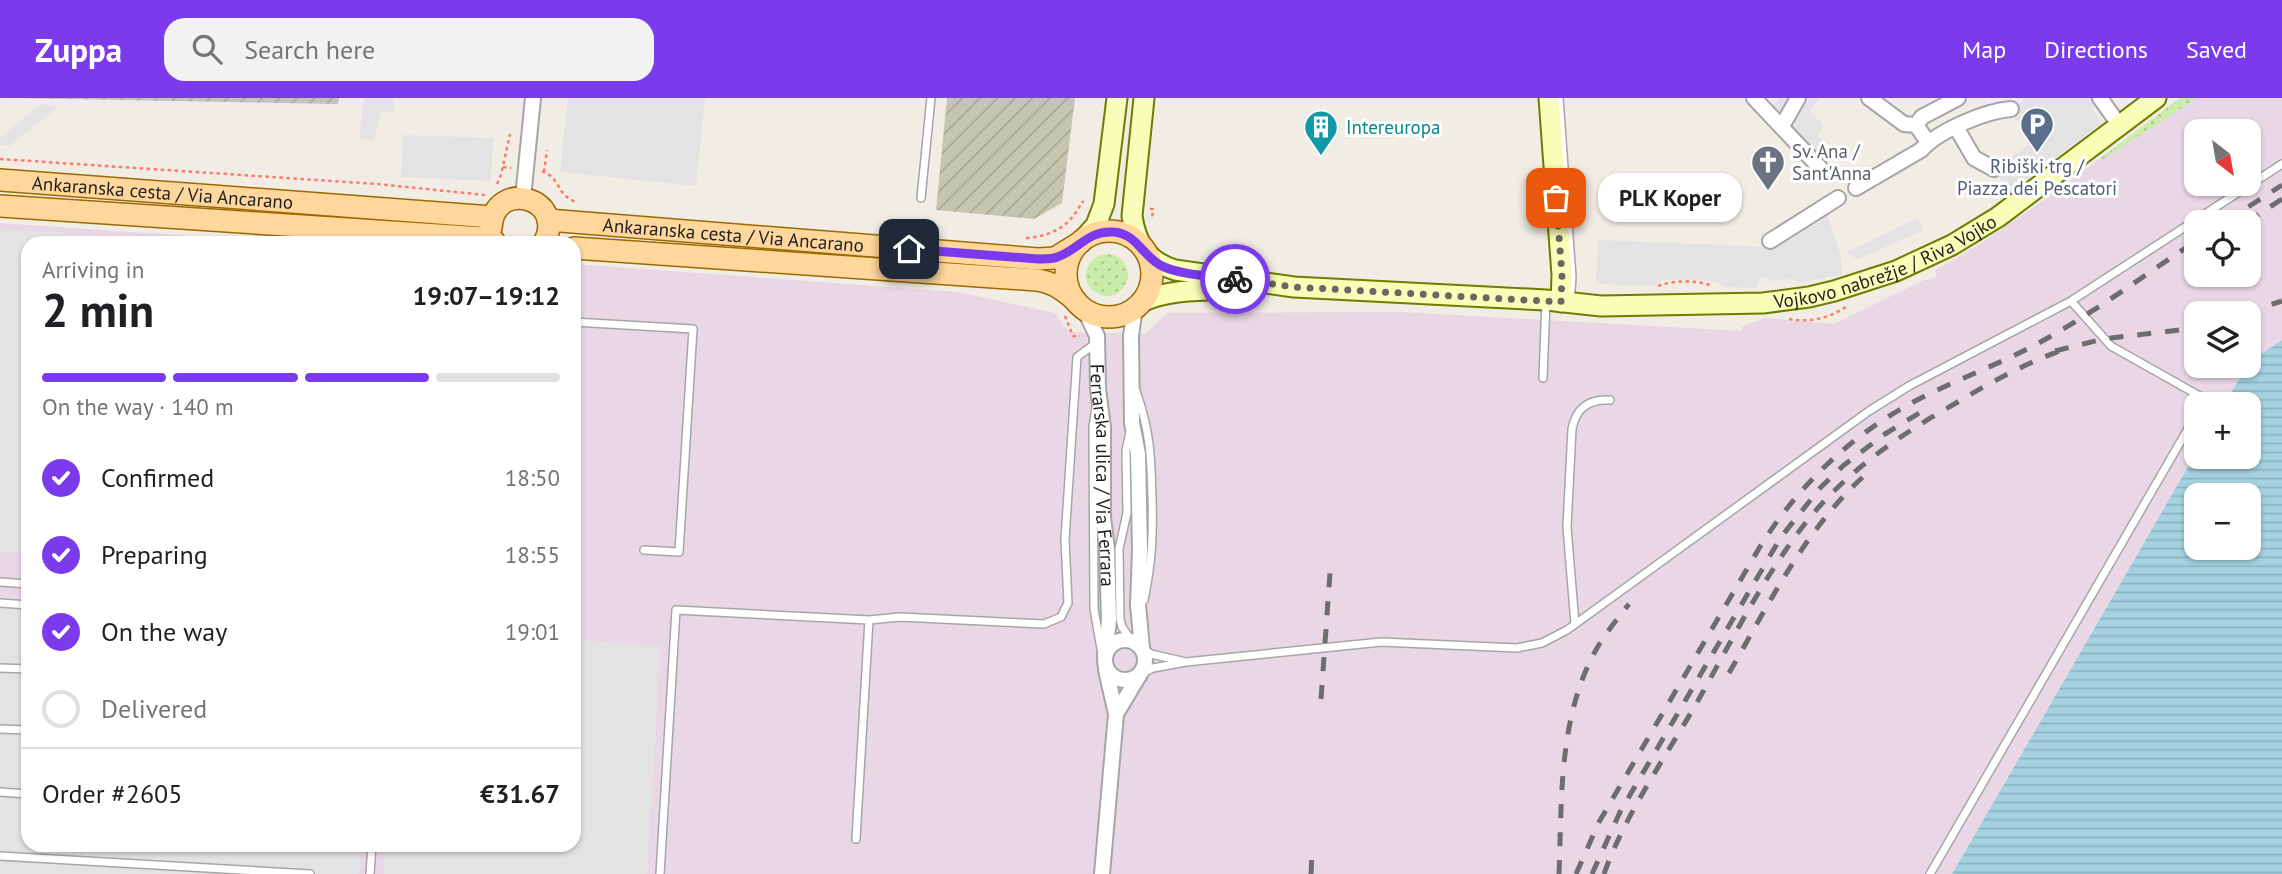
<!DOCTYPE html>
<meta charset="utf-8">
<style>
body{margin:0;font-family:"PT Sans",sans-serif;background:#f2f2f2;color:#202124;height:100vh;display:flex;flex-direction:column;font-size:26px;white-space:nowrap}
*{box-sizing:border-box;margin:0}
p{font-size:23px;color:#757577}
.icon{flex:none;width:38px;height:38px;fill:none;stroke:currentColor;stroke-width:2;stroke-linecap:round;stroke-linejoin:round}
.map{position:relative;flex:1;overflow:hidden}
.sheet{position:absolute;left:21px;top:138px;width:560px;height:616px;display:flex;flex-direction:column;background:#fff;border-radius:21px;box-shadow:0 2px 5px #0004}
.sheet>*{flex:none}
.needle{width:46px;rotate:149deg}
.controls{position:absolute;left:2184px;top:21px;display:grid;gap:14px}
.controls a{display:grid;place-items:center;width:77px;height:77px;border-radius:14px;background:#fff;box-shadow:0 2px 5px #0004;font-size:35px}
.pin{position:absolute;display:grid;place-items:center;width:60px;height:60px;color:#fff;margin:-30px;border-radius:14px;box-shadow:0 4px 10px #0006}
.courier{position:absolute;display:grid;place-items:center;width:70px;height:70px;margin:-35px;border:5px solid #7c3aed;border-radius:50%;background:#fff;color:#222;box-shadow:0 2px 9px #0007}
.bubble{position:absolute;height:49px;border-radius:21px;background:#fff;box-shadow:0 2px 5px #0004;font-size:23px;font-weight:600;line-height:49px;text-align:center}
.overview em{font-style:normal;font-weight:600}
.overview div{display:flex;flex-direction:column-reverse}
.overview{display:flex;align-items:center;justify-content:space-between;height:119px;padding:0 21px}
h1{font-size:46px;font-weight:600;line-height:52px}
.bar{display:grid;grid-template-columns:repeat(4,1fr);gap:10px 7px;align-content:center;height:84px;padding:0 21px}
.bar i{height:9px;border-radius:5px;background:#e0e0e0}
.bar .current{background:#7c3aed}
.bar p{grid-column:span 4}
.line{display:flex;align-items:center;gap:18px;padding:0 21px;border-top:2px solid #e0e0e0}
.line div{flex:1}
ol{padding:0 21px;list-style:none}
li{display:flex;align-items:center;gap:21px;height:77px}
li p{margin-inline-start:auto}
li .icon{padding:7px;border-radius:50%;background:#7c3aed;color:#fff;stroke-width:4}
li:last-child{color:#757577}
li i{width:38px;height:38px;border:4px solid #e0e0e0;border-radius:50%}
header{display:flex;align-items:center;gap:42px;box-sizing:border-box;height:98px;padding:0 35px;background:#7c3aed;color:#fff}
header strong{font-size:33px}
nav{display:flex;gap:38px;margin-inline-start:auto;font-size:24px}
.search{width:490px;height:63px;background:#f2f2f2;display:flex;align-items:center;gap:18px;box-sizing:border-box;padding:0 24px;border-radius:21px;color:#757577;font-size:26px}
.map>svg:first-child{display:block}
</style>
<header>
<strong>Zuppa</strong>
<div class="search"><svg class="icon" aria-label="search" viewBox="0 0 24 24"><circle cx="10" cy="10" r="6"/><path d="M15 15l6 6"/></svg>Search here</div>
<nav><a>Map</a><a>Directions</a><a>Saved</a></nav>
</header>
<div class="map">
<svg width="2282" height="776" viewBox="0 0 2282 776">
<defs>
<pattern id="construction-furrows" width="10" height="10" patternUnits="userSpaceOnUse" patternTransform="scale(1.75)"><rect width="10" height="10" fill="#c5c6b0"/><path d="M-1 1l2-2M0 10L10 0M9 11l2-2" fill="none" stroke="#a9aa97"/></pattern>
<pattern id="grass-dots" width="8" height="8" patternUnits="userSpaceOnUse" patternTransform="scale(1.75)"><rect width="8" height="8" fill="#c9eda9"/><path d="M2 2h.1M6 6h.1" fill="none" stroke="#accb91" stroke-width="1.8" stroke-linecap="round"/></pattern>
<pattern id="water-rules" width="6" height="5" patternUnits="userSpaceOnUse" patternTransform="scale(1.75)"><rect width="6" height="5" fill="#a4d2e0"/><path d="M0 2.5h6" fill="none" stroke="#8db4c0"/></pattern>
</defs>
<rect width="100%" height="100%" fill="#f1ede5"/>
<path fill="#ead7e6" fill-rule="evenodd" d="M2180,0H2282V242L2249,264V215H2196V268H2247L2224,306H2196V355L1952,776H0V125L293,145H28V747H574V166L958,194L1055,215L1069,234L1145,236L1167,215L1403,214L1741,233L1742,229L1764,220L1834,226L1924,182H1929L1937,178L1935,172L1975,149L2053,96ZM2196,33H2249V86H2196ZM2196,124H2249V177H2196Z"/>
<path fill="url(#construction-furrows)" d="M8,0H339L338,6Z
M947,0H1075L1062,105L1034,121L936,112Z"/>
<path fill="url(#grass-dots)" d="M2180,0H2197L2102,62L2101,60Z
M1086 177a21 21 0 1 1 42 0a21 21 0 1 1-42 0Z"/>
<path fill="#e3e3e3" d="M364,0H393L395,14H381L374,43L359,40Z
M568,0H705L696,88L560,74Z
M1779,0H1820L1810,13L1824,28L1817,36L1836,57L1826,65L1773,8Z
M2023,0H2092L2093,12L2102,25L2000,102L2004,86L1994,71L2031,45L2012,15L2011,9L2024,3Z
M40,6L58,9L9,48L0,47V40Z
M403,37L493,40L491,83L401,79Z
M1826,114L1841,159L1842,177L1801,184L1790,181L1771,183L1766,178L1760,181L1757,190L1724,189L1716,184L1703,182H1664L1652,188L1596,186L1598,142L1770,149Z
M1918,120L1924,132L1858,161L1845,155Z
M0,131L152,141V145H28V455L0,453Z
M0,500L28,502V747H360L359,776H0Z
M574,542L661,548L647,776H383L385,747H574Z"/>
<path fill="url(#water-rules)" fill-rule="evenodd" d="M2282,242V776H1952L2196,355V359H2249V306H2224L2247,268H2249V264ZM2196,397H2249V450H2196Z"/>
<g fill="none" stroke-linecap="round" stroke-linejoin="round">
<g stroke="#a6a6a6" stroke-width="10">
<path id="lane" d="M1559,0L1572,179L1570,204
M921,100L931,0
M2071,203L2111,248L2205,301L2203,306
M574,224L693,231L679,454L644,452
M1543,280L1546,203
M1136,293C1150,333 1151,357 1152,399C1153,438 1152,463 1144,502
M1096,309L1093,329L1094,511L1101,551
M1130,334L1126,352L1127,415L1119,451L1120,521L1122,529L1131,542
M0,484L28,486
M0,505L28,507
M1575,526L1567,429L1572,331C1576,310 1588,301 1610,302
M1186,564L1381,544L1517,550L1542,545L1567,532L1869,313L1909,288L2071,203L2282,66
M0,570L28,571
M1140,576L1153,570L1186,564L1151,556L1142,550
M0,631L28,632
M0,694L28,696
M856,741L869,522L900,519L1044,526L1061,519L1068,505L1065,441L1077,259L1096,245
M0,758L310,776
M370,776L372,747
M660,776L676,512L869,522
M1930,776L2196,317"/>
</g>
<g stroke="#a6a6a6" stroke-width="18">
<g id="street">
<path d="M1754,0L1823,73"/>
<path d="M1869,0L1904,26L1916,27L1928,44"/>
<path d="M2100,0L2120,28"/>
<path d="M1916,27L1922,19L1958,0"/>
<path d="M1782,28L1798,0"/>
<path d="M1956,29L1974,60L1994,71"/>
<path d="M1856,90L1921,52C1938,33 1985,13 2011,11"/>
<path d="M523,100L533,0"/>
<path d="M1770,143L1838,100"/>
<path id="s1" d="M1075,202L1088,219L1097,238L1098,291L1103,329V419L1107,451L1109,522L1105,557"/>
<path d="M1141,204L1134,216L1131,238L1132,325L1138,356L1140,452L1138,507L1142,550"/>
<circle cx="1125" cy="562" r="20"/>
<path d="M1106,572L1116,616L1140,576"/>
<path d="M1102,776L1116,616"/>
</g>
</g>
<g stroke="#6d7d00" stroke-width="23">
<g id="secondary">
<path id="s2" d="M1144,0L1132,118C1136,146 1148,164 1175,172L1294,189L1546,202L1601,208L1763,205L1809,199L1834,193L1896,173L1952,147L1998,119L2156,0"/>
<path d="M1549,0L1562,177L1561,204"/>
<path d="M1081,144L1096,127L1104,106L1117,0"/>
<path d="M1141,204C1173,189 1213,193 1247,191"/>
</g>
</g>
<g stroke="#9b6a00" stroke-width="24">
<g id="primary">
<path id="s3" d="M0,82L492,119"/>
<path d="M0,108L482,140L494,143"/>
<path id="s4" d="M548,122L1038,161L1055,160L1081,144"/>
<path d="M491,130C494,79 568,100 544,145"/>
<circle cx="1109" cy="176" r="43"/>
<path d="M574,150L1037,182C1053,184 1063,192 1075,202"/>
</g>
</g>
<path stroke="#ff7a68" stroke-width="2.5" stroke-dasharray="3.5 3.5" stroke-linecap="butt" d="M0,61L377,86L485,97
M503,69L511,70
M542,73C562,81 555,96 576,104
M544,74L547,52
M497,86L501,77L510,36
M1150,111H1153L1152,122
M1026,140C1053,138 1070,128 1082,104H1084
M1658,188C1674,182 1694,182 1710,187
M1065,218L1073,238H1080
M1789,221C1810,225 1829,220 1846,209"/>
<use href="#lane" stroke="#fff" stroke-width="7"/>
<use href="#street" stroke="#fff" stroke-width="14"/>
<use href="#secondary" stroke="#f8fdb7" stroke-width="19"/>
<use href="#primary" stroke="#ffd69c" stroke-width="21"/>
<path stroke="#6d6d6d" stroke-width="5" stroke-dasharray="14 14" stroke-linecap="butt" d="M2225,124L2282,87
M2247,124L2282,101
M2245,215L2282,203
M2055,253L2103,241L2196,230
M1729,575C1769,506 1805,431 1865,377
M1321,601L1330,475
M1311,776L1312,756
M1559,776C1562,699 1558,614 1600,545C1608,532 1619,519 1629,506
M1576,776L1599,724L1761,447C1803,381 1859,330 1929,296C1964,279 2001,265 2035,247C2091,217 2143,178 2196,143
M1592,776L1620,714L1781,439L1821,389L1844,367L1885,336L1929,309
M1604,776C1624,719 1664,661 1695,608C1730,546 1763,479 1807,423C1848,372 1900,337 1956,305C1991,284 2026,265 2065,251"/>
</g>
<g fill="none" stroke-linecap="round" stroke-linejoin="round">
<path stroke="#686764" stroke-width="7" stroke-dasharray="0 12.6" d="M1235,181L1294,189L1561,204L1562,177L1556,100"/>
<path stroke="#7c3aed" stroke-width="9" d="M909,151L1038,161C1043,161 1049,161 1054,160C1076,155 1087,132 1113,134C1136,135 1142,157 1160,167C1178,177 1214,178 1235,181"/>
</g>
<defs>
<g id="parking-pin" transform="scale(1.75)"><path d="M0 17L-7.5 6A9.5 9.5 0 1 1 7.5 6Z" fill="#5c6f8a" stroke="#fff"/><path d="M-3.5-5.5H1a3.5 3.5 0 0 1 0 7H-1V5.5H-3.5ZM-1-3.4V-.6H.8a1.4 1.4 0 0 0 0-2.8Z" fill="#fff"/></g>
<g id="building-pin" transform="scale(1.75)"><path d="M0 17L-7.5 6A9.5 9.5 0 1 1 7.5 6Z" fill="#0f9aa8" stroke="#fff"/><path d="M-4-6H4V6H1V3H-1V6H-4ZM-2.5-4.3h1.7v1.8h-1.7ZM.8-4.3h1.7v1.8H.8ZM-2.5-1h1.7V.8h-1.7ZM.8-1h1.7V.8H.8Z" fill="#fff"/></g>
<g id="church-pin" transform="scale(1.75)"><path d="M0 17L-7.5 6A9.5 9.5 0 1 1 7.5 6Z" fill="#6b7280" stroke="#fff"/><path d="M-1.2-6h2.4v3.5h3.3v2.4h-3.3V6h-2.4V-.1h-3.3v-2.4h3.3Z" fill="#fff"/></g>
</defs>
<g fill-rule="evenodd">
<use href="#parking-pin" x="2037" y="26"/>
<use href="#building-pin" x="1321" y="29"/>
<use href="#church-pin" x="1768" y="64"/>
</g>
<g text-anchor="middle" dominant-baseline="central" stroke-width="6" stroke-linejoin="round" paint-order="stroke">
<g font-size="19" fill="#0d838f" stroke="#fff" text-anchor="start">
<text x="1346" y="29">Intereuropa</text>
</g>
<g font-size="19" fill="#5b616d" stroke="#fff" text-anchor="start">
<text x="1792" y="53">Sv. Ana /<tspan x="1792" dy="22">Sant'Anna</tspan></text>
</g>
<g font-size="19" fill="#4e5e75" stroke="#fff">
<text x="2037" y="68">Ribiški trg /<tspan x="2037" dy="22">Piazza dei Pescatori</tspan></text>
</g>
<g font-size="19" fill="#1f1f1f" stroke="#fff">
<text stroke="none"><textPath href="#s3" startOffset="163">Ankaranska cesta / Via Ancarano</textPath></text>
<text stroke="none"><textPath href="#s4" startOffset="186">Ankaranska cesta / Via Ancarano</textPath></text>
<text stroke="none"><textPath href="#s2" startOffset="912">Vojkovo nabrežje / Riva Vojko</textPath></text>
<text stroke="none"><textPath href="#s1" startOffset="182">Ferrarska ulica / Via Ferrara</textPath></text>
</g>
</g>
</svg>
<div class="controls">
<a><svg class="needle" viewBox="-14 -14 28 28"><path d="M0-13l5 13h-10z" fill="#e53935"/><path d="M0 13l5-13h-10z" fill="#757577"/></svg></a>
<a><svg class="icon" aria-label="locate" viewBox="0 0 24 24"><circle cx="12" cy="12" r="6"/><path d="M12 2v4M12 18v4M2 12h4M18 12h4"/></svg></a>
<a><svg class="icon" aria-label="layers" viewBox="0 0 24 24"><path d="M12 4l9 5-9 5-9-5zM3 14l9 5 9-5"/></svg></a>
<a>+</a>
<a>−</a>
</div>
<div class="pin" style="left:1556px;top:100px;background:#ea580c"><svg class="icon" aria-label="bag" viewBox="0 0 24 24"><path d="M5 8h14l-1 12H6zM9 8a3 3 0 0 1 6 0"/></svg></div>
<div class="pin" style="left:909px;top:151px;background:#1f2937"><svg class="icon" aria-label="home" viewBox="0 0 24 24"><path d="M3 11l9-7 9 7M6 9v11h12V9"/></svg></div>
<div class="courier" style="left:1235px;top:181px"><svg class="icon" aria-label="bike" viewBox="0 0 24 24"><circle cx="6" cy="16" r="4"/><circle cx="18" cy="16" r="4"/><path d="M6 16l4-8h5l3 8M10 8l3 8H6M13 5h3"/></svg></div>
<div class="bubble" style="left:1598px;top:75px;width:144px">PLK Koper</div>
<section class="sheet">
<div class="overview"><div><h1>2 min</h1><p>Arriving in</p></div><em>19:07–19:12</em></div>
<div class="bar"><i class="current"></i><i class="current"></i><i class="current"></i><i></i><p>On the way · 140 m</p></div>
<ol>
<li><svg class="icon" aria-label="check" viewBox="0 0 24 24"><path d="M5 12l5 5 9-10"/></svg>Confirmed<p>18:50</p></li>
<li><svg class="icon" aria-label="check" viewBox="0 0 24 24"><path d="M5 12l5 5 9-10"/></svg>Preparing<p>18:55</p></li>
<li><svg class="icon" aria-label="check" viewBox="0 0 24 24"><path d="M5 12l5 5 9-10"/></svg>On the way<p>19:01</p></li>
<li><i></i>Delivered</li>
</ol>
<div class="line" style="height:91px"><div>Order #2605</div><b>€31.67</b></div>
</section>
</div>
